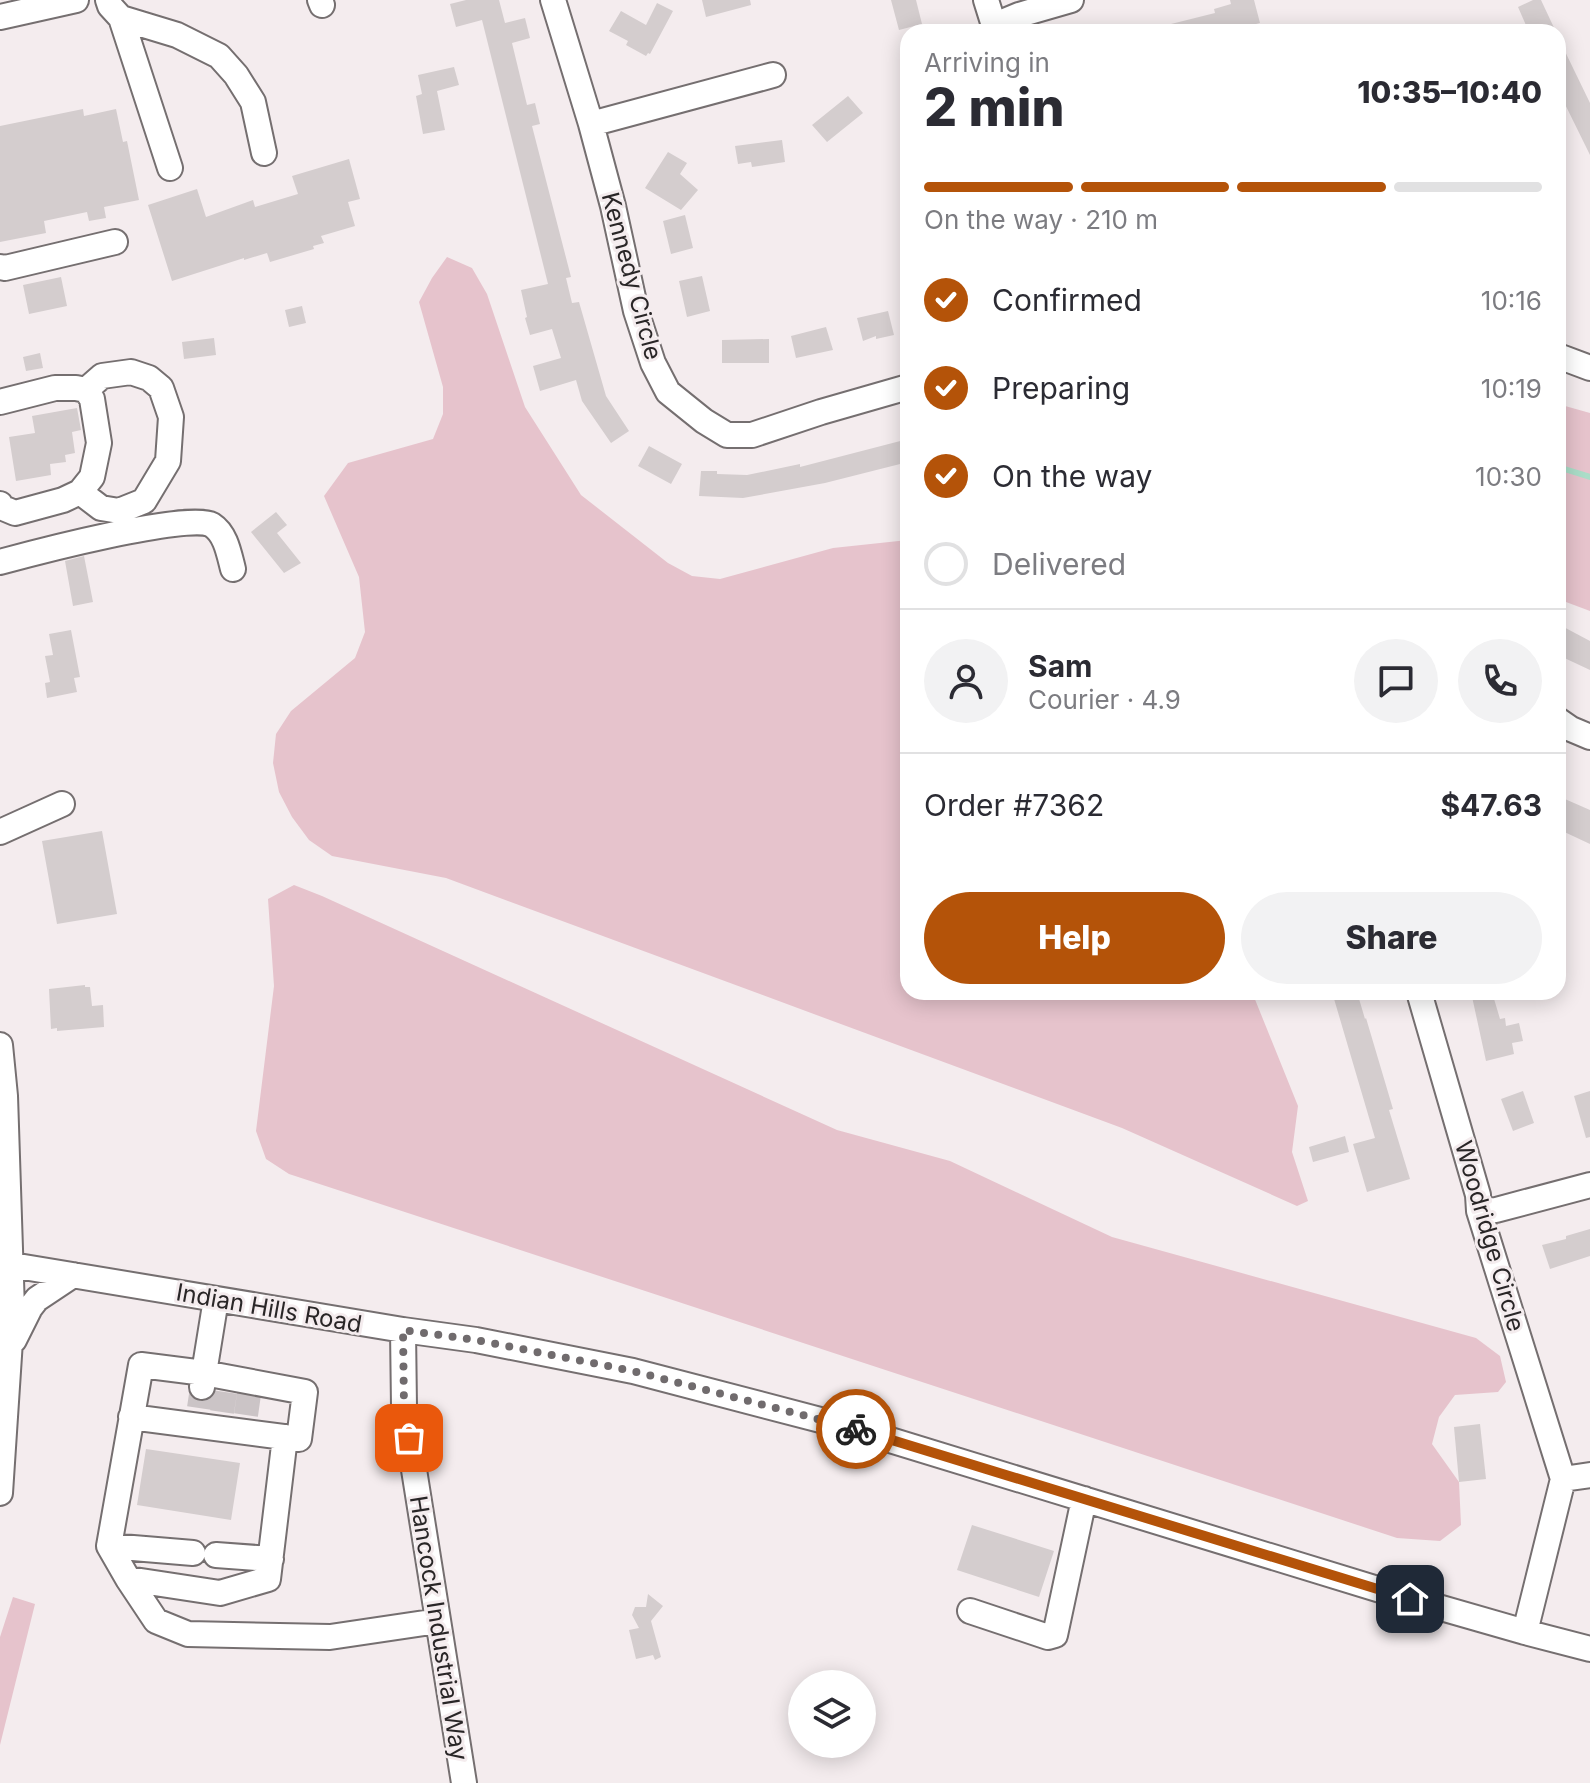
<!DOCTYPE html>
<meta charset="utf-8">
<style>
body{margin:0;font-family:Inter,sans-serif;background:#f2f2f3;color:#2b2b33;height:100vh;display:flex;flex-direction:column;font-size:30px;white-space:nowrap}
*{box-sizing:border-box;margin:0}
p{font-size:26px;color:#7c7c81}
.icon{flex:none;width:44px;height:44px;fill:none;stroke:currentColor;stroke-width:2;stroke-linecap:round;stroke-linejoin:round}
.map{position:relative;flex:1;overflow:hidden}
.panel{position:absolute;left:900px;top:24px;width:666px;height:976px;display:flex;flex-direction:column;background:#fff;border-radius:24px;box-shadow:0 4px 20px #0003}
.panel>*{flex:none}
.fabs{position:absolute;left:788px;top:1670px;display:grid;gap:16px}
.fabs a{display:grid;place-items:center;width:88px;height:88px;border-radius:50%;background:#fff;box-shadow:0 4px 20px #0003;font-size:40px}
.pin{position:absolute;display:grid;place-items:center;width:68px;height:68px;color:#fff;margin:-34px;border-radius:16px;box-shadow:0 4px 12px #0006}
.courier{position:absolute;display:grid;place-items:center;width:80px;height:80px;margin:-40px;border:6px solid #b45309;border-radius:50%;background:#fff;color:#222;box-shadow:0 2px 10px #0007}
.overview em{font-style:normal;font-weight:800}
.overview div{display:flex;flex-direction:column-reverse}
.overview{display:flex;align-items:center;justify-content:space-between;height:136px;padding:0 24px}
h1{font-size:52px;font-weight:800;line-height:60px}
.bar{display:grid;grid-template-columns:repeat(4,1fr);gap:12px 8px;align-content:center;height:96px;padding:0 24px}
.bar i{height:10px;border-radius:6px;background:#e1e1e2}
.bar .selected{background:#b45309}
.bar p{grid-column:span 4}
.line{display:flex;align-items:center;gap:20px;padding:0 24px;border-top:2px solid #e1e1e2}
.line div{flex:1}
.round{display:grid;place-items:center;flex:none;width:84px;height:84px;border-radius:42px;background:#f2f2f3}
ol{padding:0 24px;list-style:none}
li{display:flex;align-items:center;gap:24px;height:88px}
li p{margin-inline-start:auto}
li .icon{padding:8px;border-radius:50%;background:#b45309;color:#fff;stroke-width:4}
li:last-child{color:#7c7c81}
li i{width:44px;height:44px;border:4px solid #e1e1e2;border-radius:50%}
.cta{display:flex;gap:16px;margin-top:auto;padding:16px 24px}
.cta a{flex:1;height:92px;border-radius:48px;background:#b45309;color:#fff;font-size:32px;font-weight:800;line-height:92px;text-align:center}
.cta a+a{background:#f2f2f3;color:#2b2b33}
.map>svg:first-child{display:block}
</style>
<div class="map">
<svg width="1590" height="1783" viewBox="0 0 1590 1783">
<rect width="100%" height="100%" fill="#f4ecee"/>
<path fill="#e6c3cc" d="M447,257L472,268L487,294L525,407L581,495L668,563L692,576L720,579L833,548L908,540V992H1252L1298,1106L1292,1152L1308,1201L1297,1206L1122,1128L446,878L332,856L309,840L292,817L279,792L273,763L276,734L291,711L355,658L365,632L359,577L324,496L348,463L433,439L443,414V387L419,302L432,278Z
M1558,404L1590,413V611L1558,599Z
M294,885L322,896L837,1130L950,1161L1112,1237L1476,1338L1500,1356L1506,1382L1498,1392L1455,1395L1439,1417L1432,1444L1459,1482L1461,1525L1440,1541L1397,1538L289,1174L266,1159L256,1131L274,986L268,899Z
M13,1597L35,1604L0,1745V1637Z"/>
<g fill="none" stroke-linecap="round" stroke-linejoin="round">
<path stroke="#abddc8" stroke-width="6" d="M1558,467L1590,477"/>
</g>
<path fill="#d4cdce" d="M466,0H499L505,23L525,18L530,38L512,43L527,105L535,103L540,124L532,126L571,277L566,278L572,303L579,302L606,396L629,431L611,443L582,401L576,380L540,391L533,366L561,358L552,329L530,335L525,318L527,317L521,290L548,284L482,20L456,27L450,4Z
M702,0H750L751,5L706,17Z
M891,0H916L922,24L899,30Z
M1230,0H1254L1260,23L1248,26L1250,32H1160L1159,27L1215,13L1214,9L1231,4Z
M1533,0H1541L1556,32H1529L1518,7Z
M657,3L673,11L650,54L648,53L646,56L626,45L628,41L609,31L621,11L646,25Z
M1558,37L1590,103V155L1558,90Z
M454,67L459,85L437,91L445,130L423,134L416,96L422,94L418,75Z
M848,96L863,113L827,142L812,125Z
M83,109L84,116L116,109L123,142L127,141L139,200L104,207L106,218L89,221L87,212L44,221L46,233L0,242V126Z
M782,140L785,162L752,167L751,162L738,164L735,146Z
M668,152L687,163L680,174L698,190L681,210L645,188Z
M349,159L360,199L348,202L355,226L321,236L324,243L313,246L314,249L270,262L267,253L244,260V258L172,281L148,205L197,189L206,217L253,200L255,207L298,194L292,176Z
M685,215L693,248L671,254L663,221Z
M702,276L710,311L687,317L679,281Z
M61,277L67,306L29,314L23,285Z
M302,306L306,323L289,327L285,310Z
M888,311L894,335L876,339V336L863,341L857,318Z
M826,327L833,350L796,358L791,336Z
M214,338L216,355L184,359L182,342Z
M769,339V363H722V340Z
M40,353L43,368L26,371L23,357Z
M77,408L81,430L72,432L75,453L65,455L66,462L50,464L51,475L16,481L9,437L35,433L32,416Z
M908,439V462L825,483L743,498L699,496L701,471H717V474L747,475L800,464V467Z
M649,446L682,464L671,484L638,466Z
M276,512L287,525L277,533L301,563L284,573L251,532Z
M84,556L93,602L73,606L65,561Z
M1558,624L1590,641V670L1558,655Z
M71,630L80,677L74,678L77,692L47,698L45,683L50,682L45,656L53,655L49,634Z
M1558,796L1590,810V844L1558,829Z
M102,831L117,914L57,924L42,841Z
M85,985V987H90L92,1006L103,1005L104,1027L57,1031V1028L51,1029L49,989Z
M1332,992H1357L1365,1019L1366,1018L1393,1109L1389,1110L1410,1179L1367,1192L1353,1144L1375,1138Z
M1471,992H1492L1500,1019L1505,1018L1506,1026L1519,1023L1523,1041L1512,1043L1514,1054L1486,1061Z
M1523,1091L1534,1123L1513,1131L1501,1099Z
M1590,1091V1137L1586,1138L1574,1096Z
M1345,1136L1349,1152L1313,1162L1309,1147Z
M1590,1229V1256L1550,1269L1542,1245L1566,1239V1236Z
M1480,1424L1486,1479L1459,1482L1454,1427Z
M146,1449L240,1463L231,1520L137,1505Z
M972,1525L1054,1551L1039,1597L957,1570Z
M648,1594L663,1606L651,1621L661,1657L655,1660L653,1655L636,1659L629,1630L639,1628L632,1615L635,1607H646Z"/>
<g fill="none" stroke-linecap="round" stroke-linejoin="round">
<path stroke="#cbc4c6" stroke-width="24" stroke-dasharray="24 12" stroke-linecap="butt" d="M199,1408L202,1388
M222,1412L225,1392
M246,1415L249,1394"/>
<g stroke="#756f70" stroke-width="28">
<path id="minor" d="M108,0L110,6L121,18L170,168
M320,0L322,5
M553,0L591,124L613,206L636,311L653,363L668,392L704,421L727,435H752L821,412L908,387
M986,0L996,32
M0,17L76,0
M121,18L177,35L219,56L236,75L253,102L264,153
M995,25L1019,15L1071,0
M591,124L773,75
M0,267L5,268L115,242
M1558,356L1590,368
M0,402L55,388H76L86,390L92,399L99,443L92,477L80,492L63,500L15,513L1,507L0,504
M80,492L101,508L119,511L144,501L168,461L171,417L161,388L149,378L131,372L102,376L86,390
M0,562C33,553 188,512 212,525C226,534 229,554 233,569
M1558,720L1571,729L1590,737
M0,832L62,804
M1419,992L1478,1195L1479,1211L1563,1479L1525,1632
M0,1045L5,1096L12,1310L0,1493
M1479,1211L1496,1210L1590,1185
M0,1263L403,1330L476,1340L633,1371L851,1428L1410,1599L1525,1632L1590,1649
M216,1299L204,1373L141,1365L109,1546L128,1579L156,1621L188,1634L330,1637L438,1621
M403,1330L404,1407L464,1783
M14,1340L30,1308L37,1299L73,1275
M131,1417L299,1439L305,1392L204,1373L202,1387
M1563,1479L1590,1475
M109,1546L193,1553
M216,1555L271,1559
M128,1579L220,1593L268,1579L285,1437
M970,1611L1048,1637L1055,1635L1084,1499"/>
</g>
<use href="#minor" stroke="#fff" stroke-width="24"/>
</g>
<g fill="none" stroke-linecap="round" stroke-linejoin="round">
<path stroke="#706b6d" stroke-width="8" stroke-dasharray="0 14.4" d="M409,1438L404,1407L403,1330L476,1340L633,1371L856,1429"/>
<path stroke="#b45309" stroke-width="10" d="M856,1429L1410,1599"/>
</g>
<g text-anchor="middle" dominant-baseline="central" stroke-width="6" stroke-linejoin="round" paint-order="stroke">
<g font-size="24" fill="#292627" stroke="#f4ecee">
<text transform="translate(632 276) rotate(75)">Kennedy Circle</text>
<text transform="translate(1490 1236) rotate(74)">Woodridge Circle</text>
<text transform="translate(269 1308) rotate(10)">Indian Hills Road</text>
<text transform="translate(439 1628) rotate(81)">Hancock Industrial Way</text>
</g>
</g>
</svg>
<div class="fabs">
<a><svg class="icon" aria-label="layers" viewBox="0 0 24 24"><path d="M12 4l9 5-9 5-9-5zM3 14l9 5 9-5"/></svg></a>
</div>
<div class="pin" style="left:409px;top:1438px;background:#ea580c"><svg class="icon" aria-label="bag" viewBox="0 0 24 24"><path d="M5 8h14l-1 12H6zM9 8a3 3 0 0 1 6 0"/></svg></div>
<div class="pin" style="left:1410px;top:1599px;background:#1f2937"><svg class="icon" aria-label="home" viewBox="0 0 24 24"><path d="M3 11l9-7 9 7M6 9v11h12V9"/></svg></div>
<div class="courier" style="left:856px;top:1429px"><svg class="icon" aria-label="bike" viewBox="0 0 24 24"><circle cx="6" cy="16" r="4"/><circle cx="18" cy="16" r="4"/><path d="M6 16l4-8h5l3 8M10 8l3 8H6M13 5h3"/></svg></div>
<section class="panel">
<div class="overview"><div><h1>2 min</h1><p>Arriving in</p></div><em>10:35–10:40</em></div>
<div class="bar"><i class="selected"></i><i class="selected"></i><i class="selected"></i><i></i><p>On the way · 210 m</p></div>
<ol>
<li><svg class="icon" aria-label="check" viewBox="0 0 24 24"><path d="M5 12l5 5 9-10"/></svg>Confirmed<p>10:16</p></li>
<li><svg class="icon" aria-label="check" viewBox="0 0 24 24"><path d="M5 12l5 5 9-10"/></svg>Preparing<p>10:19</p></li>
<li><svg class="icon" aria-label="check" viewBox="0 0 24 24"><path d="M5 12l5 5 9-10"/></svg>On the way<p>10:30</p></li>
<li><i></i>Delivered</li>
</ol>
<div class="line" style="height:144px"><a class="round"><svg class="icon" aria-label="person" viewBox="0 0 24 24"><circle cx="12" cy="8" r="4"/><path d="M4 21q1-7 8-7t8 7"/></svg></a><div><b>Sam</b><p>Courier · 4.9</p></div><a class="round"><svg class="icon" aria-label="chat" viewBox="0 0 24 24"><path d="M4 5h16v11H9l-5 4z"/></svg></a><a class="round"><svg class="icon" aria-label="phone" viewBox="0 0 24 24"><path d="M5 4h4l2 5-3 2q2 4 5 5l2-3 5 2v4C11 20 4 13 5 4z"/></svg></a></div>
<div class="line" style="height:104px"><div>Order #7362</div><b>$47.63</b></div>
<div class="cta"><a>Help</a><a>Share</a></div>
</section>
</div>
